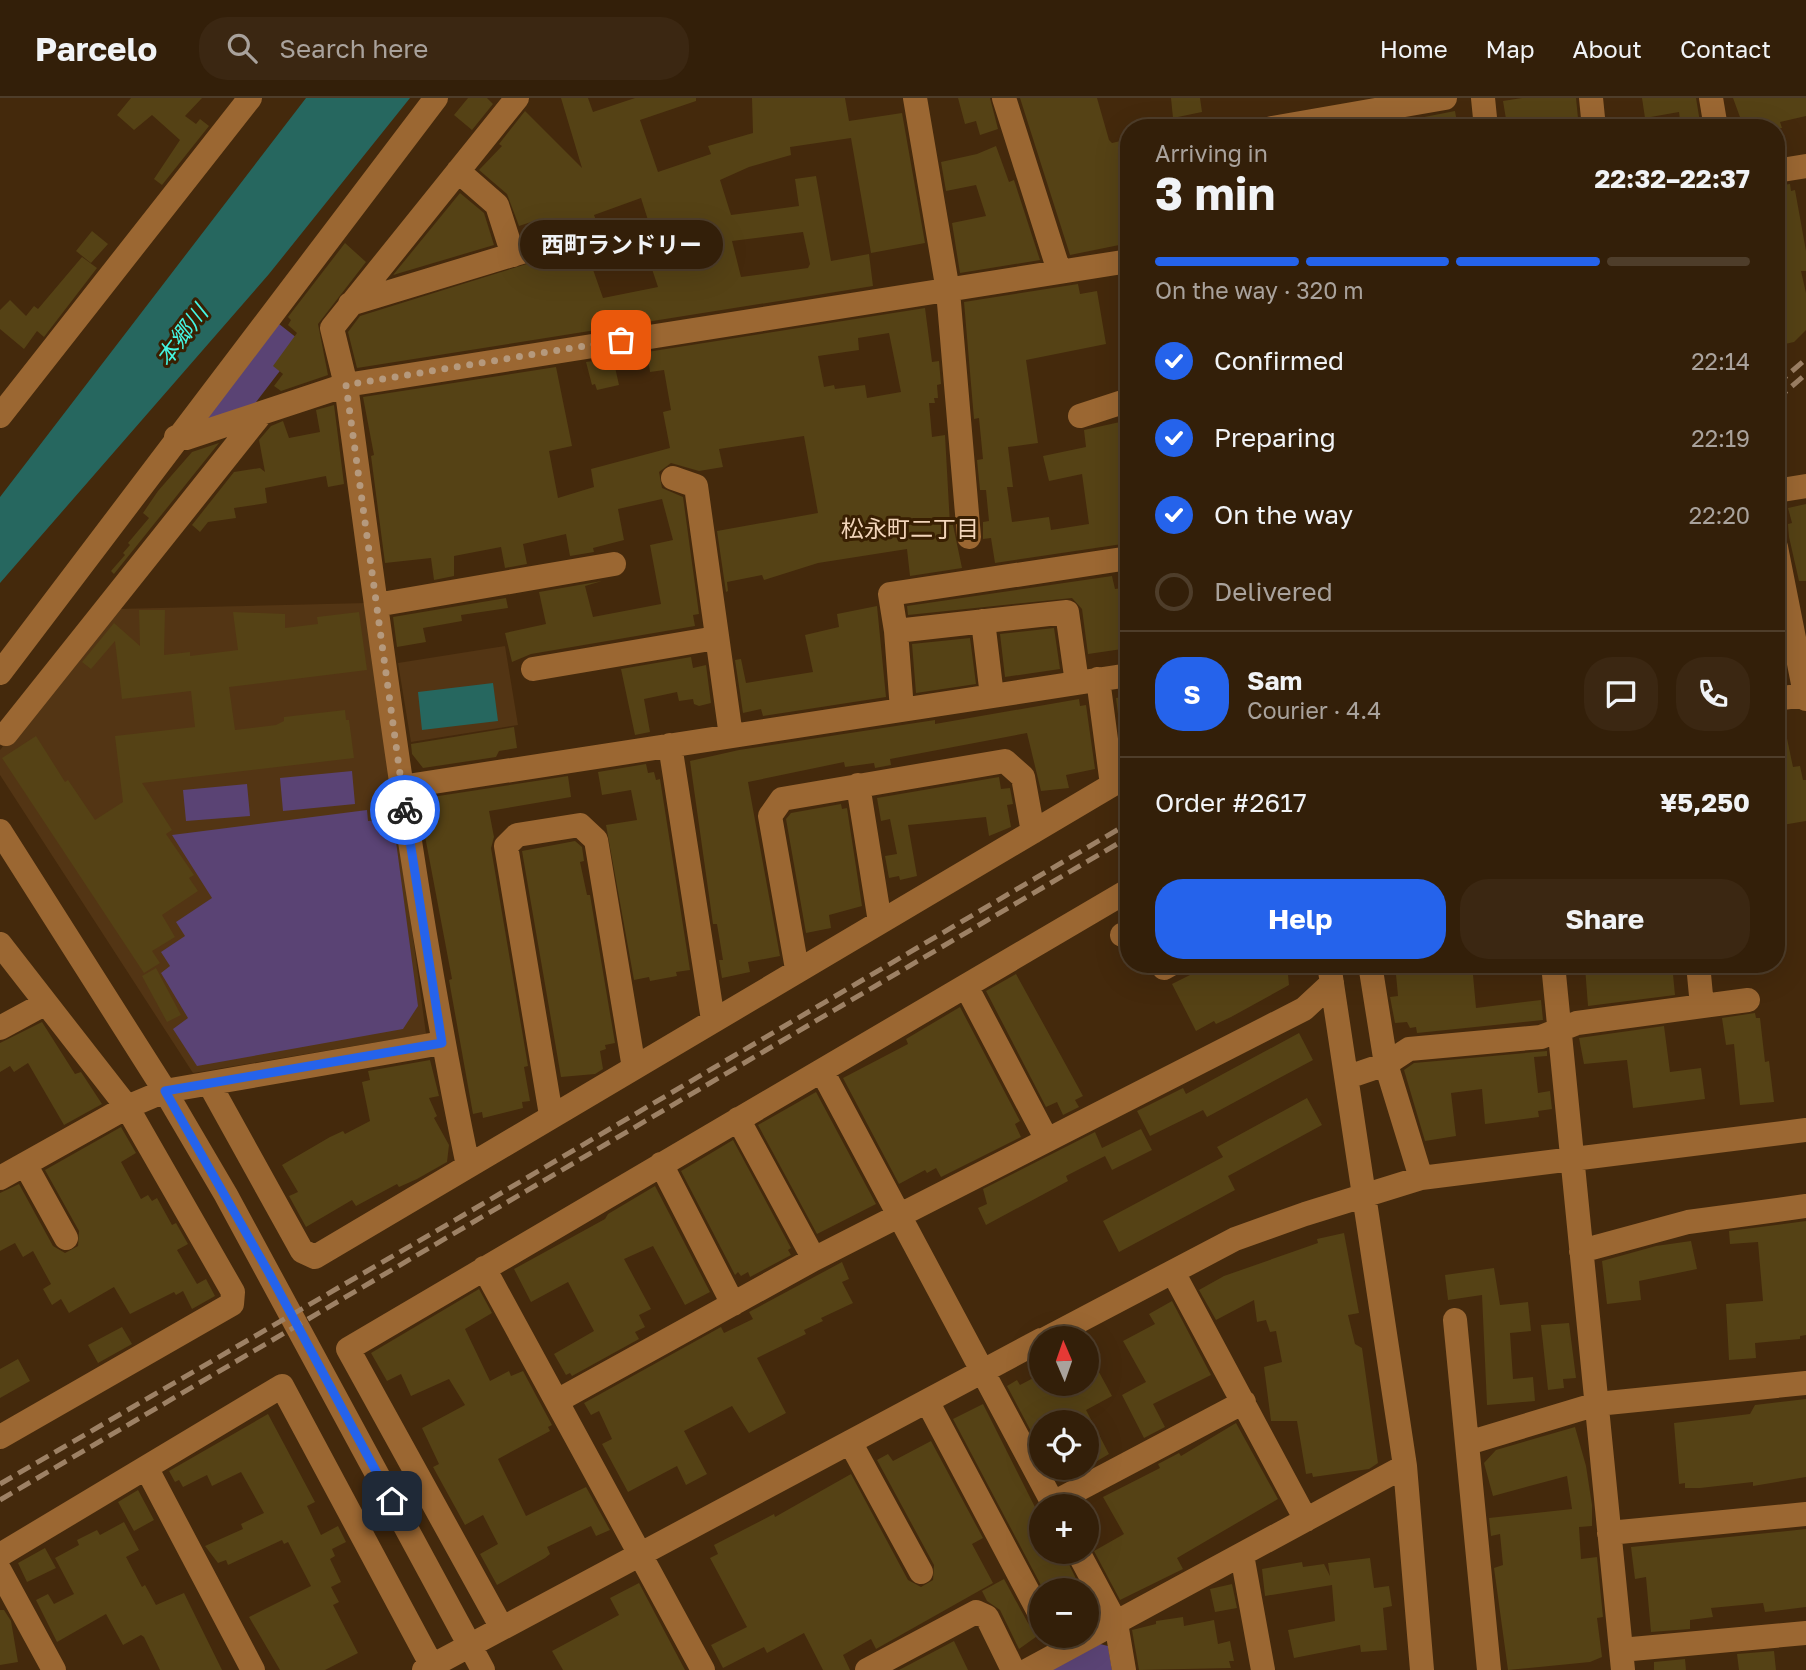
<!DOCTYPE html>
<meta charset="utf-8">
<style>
body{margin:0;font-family:"Golos Text","Noto Sans JP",sans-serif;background:#3b2712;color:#f1f3f6;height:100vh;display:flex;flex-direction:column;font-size:26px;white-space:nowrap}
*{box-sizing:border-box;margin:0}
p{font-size:23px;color:#a9a29c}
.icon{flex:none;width:38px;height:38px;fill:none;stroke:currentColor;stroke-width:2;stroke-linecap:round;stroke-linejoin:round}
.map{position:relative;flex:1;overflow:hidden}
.panel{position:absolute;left:1120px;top:21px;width:665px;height:854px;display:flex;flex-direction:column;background:#331f09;border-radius:28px;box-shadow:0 7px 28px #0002,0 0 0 2px #4e3d2a}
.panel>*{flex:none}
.needle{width:46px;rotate:358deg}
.fabs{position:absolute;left:1029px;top:1228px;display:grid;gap:14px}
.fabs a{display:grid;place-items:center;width:70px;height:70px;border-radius:50%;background:#331f09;box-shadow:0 7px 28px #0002,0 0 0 2px #4e3d2a;font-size:35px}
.pin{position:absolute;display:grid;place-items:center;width:60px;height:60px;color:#fff;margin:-30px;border-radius:14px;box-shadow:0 4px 10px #0006}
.courier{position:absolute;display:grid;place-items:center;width:70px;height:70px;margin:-35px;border:5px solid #2563eb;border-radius:50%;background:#fff;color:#222;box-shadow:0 2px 9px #0007}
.bubble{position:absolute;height:49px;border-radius:24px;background:#331f09;box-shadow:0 7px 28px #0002,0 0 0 2px #4e3d2a;font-size:23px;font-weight:700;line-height:49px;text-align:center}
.overview em{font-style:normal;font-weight:700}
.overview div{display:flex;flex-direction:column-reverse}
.overview{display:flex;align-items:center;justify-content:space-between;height:119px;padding:0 35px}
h1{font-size:46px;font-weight:700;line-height:52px}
.bar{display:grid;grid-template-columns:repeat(4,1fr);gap:10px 7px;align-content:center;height:84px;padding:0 35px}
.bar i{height:9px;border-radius:5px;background:#4e3d2a}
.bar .current{background:#2563eb}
.bar p{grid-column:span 4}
.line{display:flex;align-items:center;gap:18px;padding:0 35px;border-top:2px solid #4e3d2a}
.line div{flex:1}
.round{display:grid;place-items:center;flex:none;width:74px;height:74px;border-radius:28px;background:#3b2712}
ol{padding:0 35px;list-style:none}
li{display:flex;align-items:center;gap:21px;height:77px}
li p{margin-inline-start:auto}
li .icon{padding:7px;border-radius:50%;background:#2563eb;color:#fff;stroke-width:4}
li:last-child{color:#a9a29c}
li i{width:38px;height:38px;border:4px solid #4e3d2a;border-radius:50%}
.action{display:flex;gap:14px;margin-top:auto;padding:14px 35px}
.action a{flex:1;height:80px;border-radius:28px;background:#2563eb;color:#fff;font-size:28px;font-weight:700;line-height:80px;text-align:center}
.action a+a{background:#3b2712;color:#f1f3f6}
header{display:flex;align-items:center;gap:42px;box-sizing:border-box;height:98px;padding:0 35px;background:#331f09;border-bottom:2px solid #4e3d2a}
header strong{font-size:33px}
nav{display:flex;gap:38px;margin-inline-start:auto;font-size:24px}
.search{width:490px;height:63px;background:#3b2712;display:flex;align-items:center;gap:18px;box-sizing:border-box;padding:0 24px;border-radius:28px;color:#a9a29c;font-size:26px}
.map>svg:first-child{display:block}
</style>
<header>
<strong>Parcelo</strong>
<div class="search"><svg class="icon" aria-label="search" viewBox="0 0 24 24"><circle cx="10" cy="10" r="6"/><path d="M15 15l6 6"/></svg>Search here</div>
<nav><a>Home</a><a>Map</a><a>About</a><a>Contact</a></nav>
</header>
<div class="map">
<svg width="1806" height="1572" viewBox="0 0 1806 1572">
<rect width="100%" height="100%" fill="#44290c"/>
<path fill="#533514" d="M368,505L426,936L193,975L0,677V652L117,511Z
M505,548L518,627L411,644L398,565Z"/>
<path fill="#5a4374" d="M274,222L302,244L250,312L197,332Z
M352,673L355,706L283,713L280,680Z
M247,686L250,718L186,723L183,692Z
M367,712L368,723L393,721L418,908L403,931L197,968L173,931L188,920L161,875L170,868L161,854L185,838L176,824L212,800L172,737Z
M1100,1546L1108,1548L1112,1572H1051Z"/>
<path fill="#26675f" d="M306,0H410L269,176L0,485V399Z
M493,585L498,623L422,632L418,594Z"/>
<path fill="#554215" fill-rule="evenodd" d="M131,0H202L185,18L196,26L200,21L209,28L162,87L154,81L180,42L152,17L134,32L117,17Z
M468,0H487L493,6L472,32L454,17Z
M561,0H588L593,14L635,0H696V3L640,22L658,74L711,56L708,48L753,35L752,0H845L849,23L902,15L925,145L871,155L851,40L790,49L791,57L749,69L720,82L731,117L799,108L795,81L816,78L831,163L869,156L873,188L357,270L348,234L360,218L546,160L549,145L537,135L534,123L519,128L507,96L479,72L502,48L499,46L525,13L582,70ZM641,100L660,160L661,168L652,171L658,189L603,200L584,146L602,139L594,117ZM803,134L810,166L808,170L741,179L732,143Z
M958,0H990L998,31L980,37L976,23L965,26Z
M1020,0H1097L1109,42L1112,45L1129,41V145L1070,157Z
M1171,0H1200L1202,14L1173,20Z
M1522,0H1576L1579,30H1541L1540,21L1507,27L1503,3Z
M1642,0H1696L1701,30H1681L1679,14L1645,20Z
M1733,0H1806V18L1780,24L1782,30H1744Z
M1455,13L1458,30H1410L1409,22Z
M996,48L1009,84L1014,82L1040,162L960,175L952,125L986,118L976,87L946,93L941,64L977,56Z
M1790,86L1791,93L1795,92L1806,153V173H1801L1806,195V232L1794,244L1776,248V194L1786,192L1776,139V88Z
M460,95L484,115L494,147L393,177Z
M92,133L108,146L91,165L76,153Z
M345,145L366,164L318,226L328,277L281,293L274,288L283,276L273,268L297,235L288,227L291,222L288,219Z
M82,159L97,170L44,239L37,233L24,251L0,231V212L10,202L26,218L34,208L38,211Z
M1078,186L1080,196L1097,193L1106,246L1026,262L1038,345L1008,349L1013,389H1007L1012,424L1049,419L1051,432L1089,426L1082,376L1049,383L1043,358L1086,349L1084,332L1129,322V445L995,465L991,440L983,441V424L989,423L986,392H980L977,362L983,361L979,320L974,321L964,204Z
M925,210L932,264L939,263L941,286L937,287L938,300H934L935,305H929L932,339L945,337L950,427H953L962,470L910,478L907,451L818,465L764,482L762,477L727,484L728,493L726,494L717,433L818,415L804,338L719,351L723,369L699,373L671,365L659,374L662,390L683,399L699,516L693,517L695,528L531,556L512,564L505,535L546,526L539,494L602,483L585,488L593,519L661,506L650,447L673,442L662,401L618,411L624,442L593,450L594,454L570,458L566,436L523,446L527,466L505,470L501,449L454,458V478L434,482L431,460L385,465L371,358L374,357L363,299L556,269L572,348L549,353L558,400L594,389L591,371L670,350L663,314L671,312L664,272L650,274L647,254ZM889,235L901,294L867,300L865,287L835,291L834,287L824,289L818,258L859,252L858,240Z
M613,260L619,287L597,292L595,286L592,287L586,264Z
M334,307L344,386L328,389L326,378L265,390L267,405L234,410L236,420L208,424L200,434L192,427L234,374L260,370L265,374L259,342L271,328L283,323L289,340L320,334L316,312Z
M219,345L114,476L111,473L125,457L123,455L130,447L128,445L149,420L143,415L158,393L192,354Z
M1806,406V483H1799L1789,439L1788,426L1792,425L1788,410Z
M1112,478L1115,491L1129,489V550L1088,556L1082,511L1072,500L908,517L907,508Z
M506,500L508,510L461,517L462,523L423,530L426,544L397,549L393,519Z
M877,508L886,599L763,618L761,611L743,615L735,562L741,561L746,585L813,574L805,537L839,529L837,516Z
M139,512H165L164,557L190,554V558L238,552L233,514L285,516V530L318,526L317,519L359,514L367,572L229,589L235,632L276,627L284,623V619L345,612L346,622H349L354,660L142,685L172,732L166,736L194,777L189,780L198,793L162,817L175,839L152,853L160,865L144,875L2,660L36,638L65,684L68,682L95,722L123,704L115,638L195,629L191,593L122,601L115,543L91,571L82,564L114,525L140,548Z
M1054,530L1060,571L1005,579L1000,536Z
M970,540L976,586L916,595L912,546Z
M691,559L693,570L706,567L711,605L699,608L694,606L693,601L679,603L677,594L644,601L650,634L635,637L621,571Z
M1129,598V664L1124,665L1116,600Z
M1079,601L1080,608L1086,607L1095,671L1066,677L1069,690L1041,693L1027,635L890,661L891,667L875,670L874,665L845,669L844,664L748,684L780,858L748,864L750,874L722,880L719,862H723L717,826H713L690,663L739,652L935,622V626Z
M1784,626L1793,669L1800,668L1803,682H1806V723L1776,728V627Z
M514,629L517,650L499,653L496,659L423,670L412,656L411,646Z
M646,666L648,675L654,674L656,682L660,681L690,872L676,874L677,878L650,883L649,879L634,882L606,727L637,722L631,692L602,697L598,674Z
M568,678L571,699L489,713L494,739L491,750L528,968L524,969L530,1003L522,1004L523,1010L483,1020L482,1014L473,1016L449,882L452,881L421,717L427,716L425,706L433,705L432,699Z
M999,679L1001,691L1010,690L1013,706L1007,707L1011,729L989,738L986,719L908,727L917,778L900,782L899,778L889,780L885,758L897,756L890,721L881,723L877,700Z
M841,706L842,711L847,710L862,808L829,817L831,830L806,835L786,721L791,715Z
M575,743L582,749L584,763L580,764L587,797H590L615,945L605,947L606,951L600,953L603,971L595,976L561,979L522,753Z
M1201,866H1287L1289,887L1231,919L1216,926L1214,923L1196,933L1172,886L1190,877L1188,874Z
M1395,866H1472L1476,910L1541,902L1543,922L1417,935L1416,929L1410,930L1407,924L1395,925L1390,899L1398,898Z
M1612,866H1672L1675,897L1588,908L1585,869Z
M156,870L181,917L167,924L142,878Z
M1016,876L1083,998L1075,1002L1079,1009L1063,1017L1057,1004L1046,1009L986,893Z
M960,909L1020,1023L1015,1026L1021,1039L941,1079L936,1070L927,1075L925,1072L899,1086L843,980L908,946L906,941Z
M1755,915L1756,920H1760L1765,964L1769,963L1774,1004L1740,1007L1734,946L1726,947L1722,920Z
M42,924L75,976L81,974L102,1006L64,1027L28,965L14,974L10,968L0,974V945Z
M1664,928L1670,974L1701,970L1705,1001L1633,1010L1627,962L1584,966L1579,940Z
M1299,935L1313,962L1207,1019L1203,1012L1150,1038L1137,1013L1183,990L1186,996Z
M1547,953V958L1534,959L1538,995L1550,993L1552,1011L1538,1013L1539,1019L1485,1026L1482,991L1451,995L1456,1038L1425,1043L1404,972L1414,965Z
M430,962L439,998L429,1000L437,1018L434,1020L449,1047L447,1064L417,1081L399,1089L397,1086L356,1108L352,1102L306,1129L289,1098L298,1094L282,1067L330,1039L343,1033L345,1036L370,1023L362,984L370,982L368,973Z
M816,994L876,1106L817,1136L758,1027Z
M1307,1000L1322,1027L1228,1078L1235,1092L1119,1154L1103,1123L1223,1059L1217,1049Z
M121,1029L136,1055L121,1064L141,1101L148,1097L152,1103L157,1100L172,1127L176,1125L188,1146L177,1152L197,1186L206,1181L215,1198L192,1211L183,1193L176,1197L174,1194L130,1216L114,1189L69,1215L61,1201L52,1207L43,1191L51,1186L33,1153L23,1159L15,1145L0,1153V1095L19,1086L53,1148L65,1155L78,1148L79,1133L45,1072Z
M1141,1031L1152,1052L1112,1072L1105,1058L1066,1078L1068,1083L986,1127L978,1110L987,1106L983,1091L1095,1034L1102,1050Z
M733,1042L791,1150L788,1152L791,1157L750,1179L748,1174L741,1178L738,1174L735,1177L681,1073Z
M655,1088L710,1194L685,1207L653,1148L624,1161L651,1211L639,1217L645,1229L635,1234L639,1241L572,1278L570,1275L566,1277L554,1256L594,1233L568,1184L531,1204L514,1171L605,1121L608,1116Z
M1806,1123V1237L1800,1238V1241L1755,1245L1756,1260L1729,1262L1726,1206L1763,1203L1758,1144L1730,1146L1729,1133Z
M1344,1135L1359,1215L1348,1217L1355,1246L1362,1250L1378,1365L1369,1371L1313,1379L1312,1375L1306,1376L1297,1323H1271L1264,1269L1282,1264L1276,1233L1270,1234L1266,1222L1257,1224L1254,1202L1216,1222L1199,1192L1224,1178L1318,1145L1317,1141Z
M1691,1143L1697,1171L1639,1183L1641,1202L1607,1206L1602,1163L1656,1148Z
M842,1164L849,1181L842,1184L853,1205L821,1220L823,1223L804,1232L806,1236L757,1260L786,1315L749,1335L732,1308L684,1333L707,1376L686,1387L677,1368L628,1394L602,1346L612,1341L599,1313L591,1317L584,1305L721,1229L724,1235L753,1221L749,1214Z
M1494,1170L1500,1207L1528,1204L1531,1233L1510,1235L1513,1281L1533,1279L1535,1303L1487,1307L1482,1197L1448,1202L1445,1177Z
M479,1191L492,1215L465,1231L490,1283L509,1273L511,1278L523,1273L552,1327L548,1329L550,1333L498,1361L526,1418L586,1389L610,1432L596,1438L591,1428L547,1449L550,1456L545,1460L497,1487L480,1456L498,1446L483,1417L465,1427L433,1369L439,1366L422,1330L465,1307L449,1281L411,1298L401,1276L387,1283L371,1255Z
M1172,1203L1211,1277L1153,1306L1165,1329L1144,1340L1122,1297L1146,1284L1123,1243L1155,1226L1149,1216Z
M1569,1225L1576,1280L1563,1281L1564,1290L1548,1292L1541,1227Z
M122,1229L132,1246L98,1265L88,1247Z
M1087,1252L1112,1298L1086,1312L1109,1356L1087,1369V1325H1041V1352L1007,1288L1017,1282L1020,1287L1039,1277L1041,1286H1087Z
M18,1261L30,1283L0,1300V1271Z
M1806,1301V1379L1753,1388V1384L1700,1390H1685V1385L1679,1386L1674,1325L1750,1316L1755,1307Z
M983,1306L1041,1421V1454H1063L1082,1493H1044L953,1321Z
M268,1316L315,1404L307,1408L321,1437L338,1428L346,1444L332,1451L335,1458L330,1461L341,1484L331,1489L339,1504L333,1507L358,1555L325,1572H280L249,1519L311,1488L288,1444L284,1446L282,1442L228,1467L226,1462L218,1465L205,1448L243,1431L241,1426L264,1415L241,1374L212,1388L207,1377L183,1389L179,1382L175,1384L169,1373Z
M1236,1325L1278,1401L1177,1460L1183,1471L1120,1502L1094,1453L1124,1436L1103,1399L1160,1370L1158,1366L1179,1355L1181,1358Z
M1575,1329L1586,1368L1592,1407V1428L1579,1429L1581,1461L1597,1459L1603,1519L1597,1520L1602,1559L1590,1564L1508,1572L1494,1470L1503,1467L1500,1436L1491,1438L1489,1420L1572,1411L1567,1378L1493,1398L1484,1365L1496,1352Z
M931,1343L983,1440L972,1446L993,1485L876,1551L871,1541L843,1557L850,1572H823L804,1535L767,1555L764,1549L723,1570L711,1547L747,1529L710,1460L718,1456L714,1447L774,1416L775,1419L851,1376L908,1482L921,1489L933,1482L934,1467L877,1362L888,1356L893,1363Z
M138,1392L154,1422L134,1433L118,1404Z
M124,1424L139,1452L126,1459L142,1489L145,1487L156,1507L184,1495L222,1572H160L144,1539L141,1537L123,1547L106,1516L57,1544L36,1502L48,1496L54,1506L74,1496L55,1460L79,1447L77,1442L97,1432L100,1437Z
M1806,1431V1509L1765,1514L1763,1505L1711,1510L1713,1519L1690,1522V1531L1651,1534L1646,1479L1635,1481L1631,1449Z
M45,1450L56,1470L27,1484L18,1465Z
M1370,1460L1374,1490L1389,1488L1392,1508L1383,1510L1387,1552L1361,1554L1360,1547L1294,1560L1288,1532L1335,1523L1332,1487L1265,1498L1262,1471L1302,1464L1303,1469L1324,1466L1330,1478L1328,1465Z
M1004,1481L1028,1525L1040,1536L1019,1551L1000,1512L987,1503L982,1493Z
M639,1485L685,1572H563L552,1553L619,1517L610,1500Z
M1232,1486L1237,1510L1215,1514L1210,1491Z
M0,1512H4L11,1523L18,1564L0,1567Z
M1183,1519L1184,1528L1214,1522L1218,1546L1230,1543L1234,1563H1229L1231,1570L1139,1572L1132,1532L1156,1526V1523Z
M954,1543L968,1572H899Z
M1774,1553L1776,1572H1739L1737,1556Z
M1685,1561L1686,1572H1654V1564Z"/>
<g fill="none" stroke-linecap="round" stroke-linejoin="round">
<path stroke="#9b6732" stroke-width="24" d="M915,0L948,193L969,439
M1004,0L1059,173
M1483,0L1486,30
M1591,0L1594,30
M1711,0L1716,30
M1272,30L1445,0
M458,73L497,107L513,157
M1776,73L1806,68
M350,206L535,150
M0,318L250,0
M1080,318L1129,302
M176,339L186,340L346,287L1129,163
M673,380L696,388L731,638
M1776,393L1806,388
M1776,449L1806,601
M376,507L614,466
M983,523L992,598
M896,533L890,496L1129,460
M533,571L716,540
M0,575L436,0
M1776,601L1805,597
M902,612L896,533L1067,514L1077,585
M6,636L261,316
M670,647L713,922
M858,687L880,824
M401,689L1129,577
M0,733L165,993L226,1097L483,1572
M1122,837L1129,836
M0,846L127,1009L233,1194L232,1206L0,1339
M1329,866L1405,1368L1422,1572
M1370,866L1386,966L1421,1080
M1553,866L1623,1572
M1698,866L1702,908
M1164,870L1171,866
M797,871L770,718L782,701L1005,663L1023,679L1033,734
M966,888L1047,1042
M0,930L46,905
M822,973L1055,1409
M1348,979L1386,966L1409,951L1541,939L1577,925L1748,902
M210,987L302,1153L315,1159L1112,687L1098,581
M551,1017L506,748L517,737L580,727L596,742L634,970
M738,1021L814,1161
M25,1066L66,1140
M661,1066L733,1206
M468,1068C414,810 382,548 346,287L332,230L517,0
M0,1080L127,1009L165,993L442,945
M1581,1153L1688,1124L1806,1108
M484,1170L703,1572
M1173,1174L1306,1422
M1455,1222L1489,1572
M1045,1241L1235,1141L1305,1116L1421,1080L1806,1032
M557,1303L814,1161L1304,911L1332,885
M927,1303L1041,1518
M850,1344L921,1474
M1468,1345L1597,1306L1806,1285
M147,1371L253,1572
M1053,1405L1244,1304
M1609,1435L1806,1416
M1078,1454L1116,1525L1124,1572
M0,1457L282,1288L432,1568
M1242,1457L1263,1572
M0,1473L54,1572
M502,1530L348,1251L1129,792
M1621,1552L1806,1535
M424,1572L1041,1242
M867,1572L976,1514L987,1519L1013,1572
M1028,1572L1405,1368"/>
<path stroke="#9d8165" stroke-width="5" stroke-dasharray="14 7" stroke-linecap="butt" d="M1776,287L1806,261
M1776,302L1806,276
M0,1386L474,1111L1129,725
M0,1402L1129,739"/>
</g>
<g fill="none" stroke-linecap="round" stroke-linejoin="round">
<path stroke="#b5997d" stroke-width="7" stroke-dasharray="0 12.6" d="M405,712L346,287L621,242"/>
<path stroke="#2563eb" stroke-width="9" d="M392,1403L269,1175L165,993L442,945L405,712"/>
</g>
<g text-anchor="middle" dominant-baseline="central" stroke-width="6" stroke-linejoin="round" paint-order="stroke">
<g font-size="23" font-style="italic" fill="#44f5e2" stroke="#391f02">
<text transform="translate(181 237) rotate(-53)">本郷川</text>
</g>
<g font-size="23" fill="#f2d5ba" stroke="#391f02">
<text x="910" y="430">松永町二丁目</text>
</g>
</g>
</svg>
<div class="fabs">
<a><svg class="needle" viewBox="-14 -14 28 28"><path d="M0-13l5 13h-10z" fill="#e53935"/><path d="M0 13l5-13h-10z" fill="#a9a29c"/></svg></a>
<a><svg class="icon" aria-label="locate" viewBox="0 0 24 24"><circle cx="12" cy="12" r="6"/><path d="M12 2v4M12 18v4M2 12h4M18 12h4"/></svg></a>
<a>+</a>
<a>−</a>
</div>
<div class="pin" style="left:621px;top:242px;background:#ea580c"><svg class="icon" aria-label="bag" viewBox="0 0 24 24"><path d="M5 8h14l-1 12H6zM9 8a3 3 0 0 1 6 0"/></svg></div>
<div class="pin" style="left:392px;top:1403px;background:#1f2937"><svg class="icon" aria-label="home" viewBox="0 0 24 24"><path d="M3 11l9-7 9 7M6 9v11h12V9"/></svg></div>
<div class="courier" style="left:405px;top:712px"><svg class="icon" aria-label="bike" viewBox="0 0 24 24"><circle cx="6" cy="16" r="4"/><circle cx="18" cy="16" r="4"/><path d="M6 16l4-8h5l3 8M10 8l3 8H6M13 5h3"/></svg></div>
<div class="bubble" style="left:520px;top:122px;width:203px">西町ランドリー</div>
<section class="panel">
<div class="overview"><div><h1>3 min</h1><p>Arriving in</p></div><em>22:32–22:37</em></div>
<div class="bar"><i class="current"></i><i class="current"></i><i class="current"></i><i></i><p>On the way · 320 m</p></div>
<ol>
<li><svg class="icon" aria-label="check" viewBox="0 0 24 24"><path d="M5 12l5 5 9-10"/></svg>Confirmed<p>22:14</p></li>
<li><svg class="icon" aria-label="check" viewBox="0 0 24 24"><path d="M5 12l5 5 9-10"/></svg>Preparing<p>22:19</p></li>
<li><svg class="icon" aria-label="check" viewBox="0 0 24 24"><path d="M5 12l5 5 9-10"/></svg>On the way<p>22:20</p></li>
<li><i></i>Delivered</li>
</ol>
<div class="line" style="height:126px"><b class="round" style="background:#2563eb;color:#fff">S</b><div><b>Sam</b><p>Courier · 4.4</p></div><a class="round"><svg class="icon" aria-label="chat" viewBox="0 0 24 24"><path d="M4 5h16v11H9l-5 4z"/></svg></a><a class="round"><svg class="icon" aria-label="phone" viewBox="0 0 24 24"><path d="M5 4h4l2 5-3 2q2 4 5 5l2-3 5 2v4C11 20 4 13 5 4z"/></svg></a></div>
<div class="line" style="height:91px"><div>Order #2617</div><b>¥5,250</b></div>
<div class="action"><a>Help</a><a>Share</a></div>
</section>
</div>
